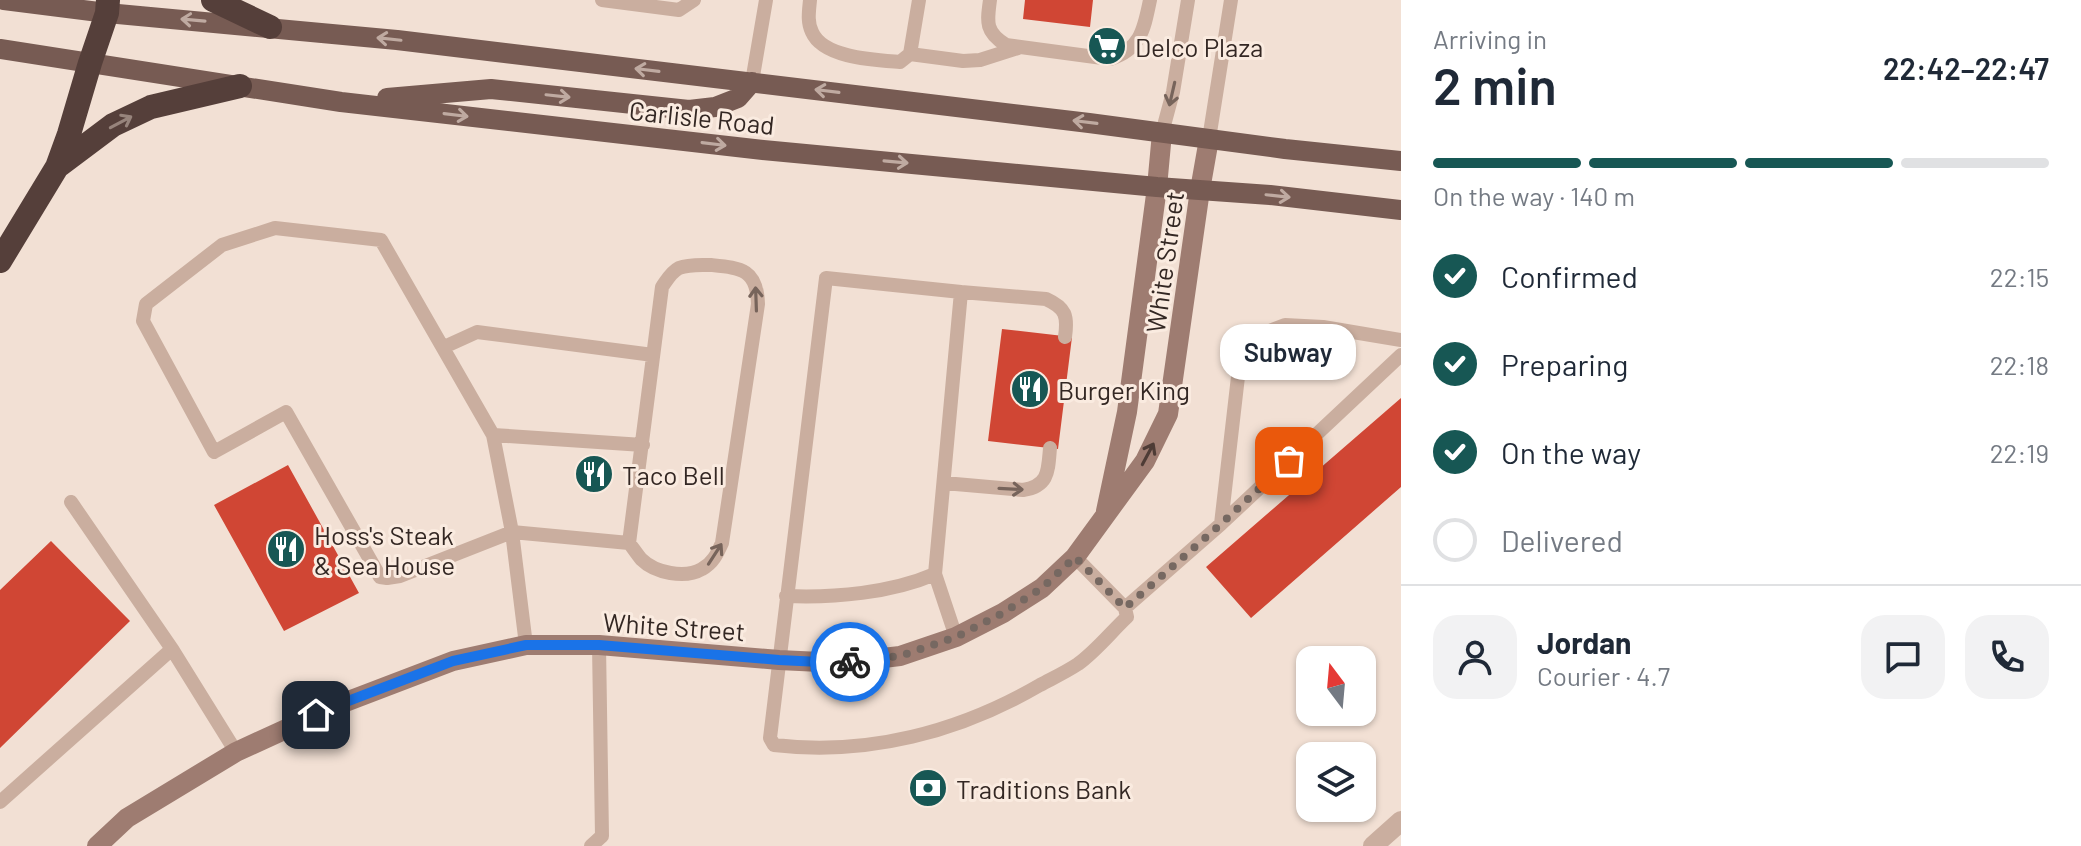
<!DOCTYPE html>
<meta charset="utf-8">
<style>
body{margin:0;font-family:Barlow,sans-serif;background:#f2f2f3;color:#1f2937;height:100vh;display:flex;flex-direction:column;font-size:30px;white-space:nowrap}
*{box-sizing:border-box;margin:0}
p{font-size:26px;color:#747a83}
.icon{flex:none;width:44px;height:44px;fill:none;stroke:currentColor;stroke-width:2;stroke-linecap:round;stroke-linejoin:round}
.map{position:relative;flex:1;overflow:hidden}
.details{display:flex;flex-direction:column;background:#fff;width:680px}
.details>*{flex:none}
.needle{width:52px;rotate:344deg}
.controls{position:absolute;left:1296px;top:646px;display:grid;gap:16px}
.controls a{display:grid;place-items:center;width:80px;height:80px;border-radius:16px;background:#fff;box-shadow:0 2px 6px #0004;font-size:40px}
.pin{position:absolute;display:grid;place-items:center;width:68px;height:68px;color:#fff;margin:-34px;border-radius:16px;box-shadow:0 4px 12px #0006}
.courier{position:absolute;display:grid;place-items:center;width:80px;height:80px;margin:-40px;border:6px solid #1a73e8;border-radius:50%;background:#fff;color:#222;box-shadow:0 2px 10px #0007}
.bubble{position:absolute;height:56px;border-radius:24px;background:#fff;box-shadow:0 2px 6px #0004;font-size:26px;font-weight:600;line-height:56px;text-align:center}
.headline em{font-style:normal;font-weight:600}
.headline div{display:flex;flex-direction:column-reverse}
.headline{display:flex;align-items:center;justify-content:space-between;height:136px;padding:0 32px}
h1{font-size:52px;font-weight:600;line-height:60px}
.bar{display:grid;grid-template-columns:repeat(4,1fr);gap:12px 8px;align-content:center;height:96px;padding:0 32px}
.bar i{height:10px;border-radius:6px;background:#e0e1e3}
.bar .on{background:#175754}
.bar p{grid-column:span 4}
.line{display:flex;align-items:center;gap:20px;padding:0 32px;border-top:2px solid #e0e1e3}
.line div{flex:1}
.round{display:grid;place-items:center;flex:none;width:84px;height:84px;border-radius:24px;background:#f2f2f3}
ol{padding:0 32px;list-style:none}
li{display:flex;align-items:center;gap:24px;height:88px}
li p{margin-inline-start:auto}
li .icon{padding:8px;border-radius:50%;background:#175754;color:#fff;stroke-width:4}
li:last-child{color:#747a83}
li i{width:44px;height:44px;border:4px solid #e0e1e3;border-radius:50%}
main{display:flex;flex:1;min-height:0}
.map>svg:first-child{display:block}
</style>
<main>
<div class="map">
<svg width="1401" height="846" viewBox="0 0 1401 846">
<rect width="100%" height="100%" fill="#f2e0d4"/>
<path fill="#d04634" d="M1025,0H1093L1090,27L1023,19Z
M1002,329L1072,337L1058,449L988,441Z
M1401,398V487L1251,618L1206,567Z
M288,465L359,593L284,631L214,505Z
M51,541L130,621L0,748V590Z"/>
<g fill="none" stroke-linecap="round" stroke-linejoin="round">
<path stroke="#caae9f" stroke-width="14" d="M602,0L679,10L694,0
M810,0C809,11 807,22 812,32C823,58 875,60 900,62L910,54L919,0
M990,0C987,22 985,32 1006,45L1110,59C1141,49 1144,29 1150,0
M910,54L963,61L980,60L1018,48
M752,82L766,0
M1162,133L1173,92L1188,0
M1209,139L1231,0
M961,292L1046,299C1066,308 1068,316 1065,337
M444,347L477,332L653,355
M493,435L643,445
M944,483L1023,490C1049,486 1048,471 1050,448
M71,502L172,649L236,752
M1221,524L1239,368L1246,348L1262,334L1285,325L1323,327L1401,340
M786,596C834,598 891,593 935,574
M1125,608L1221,524L1401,355
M956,637L935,574L961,292L826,278L770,738L774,745C868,756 959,732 1040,685C1053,678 1066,672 1078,664C1096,651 1111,632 1127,617L1125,608L1075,557
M526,645L512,532L493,435L381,240L275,228L222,245L146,304L143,321L214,452L286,412L380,577L387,578L400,576L512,532L629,543L662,287C667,280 671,272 679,268C689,264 700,265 711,265C741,268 757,269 758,304L722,543C717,554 713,563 702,569C685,579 655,573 641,559C637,554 633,548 629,543
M0,802L172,649
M591,846L602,836L599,645"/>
<path stroke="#caae9f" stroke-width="20" d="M1373,846L1401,821"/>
<path stroke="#9e7c71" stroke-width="20" d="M1106,511L1127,412L1157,187L1162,133
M97,846L127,818L236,752L343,703L453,661L526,645H599L779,660L841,663L900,656L956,637L1003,613L1042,588L1075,557L1145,461L1168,414L1200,190L1209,139"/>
<path stroke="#775b53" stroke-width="20" d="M4,0L107,13L397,40L1089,123L1285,149L1401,161
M0,49L341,102L763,150L1157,187L1270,195L1401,210
M387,98L491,89L689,110L715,107L738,98L752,82"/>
<path stroke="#553f3a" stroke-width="24" d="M213,0L270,27
M57,167L113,125L151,107L240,86
M0,261L57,167L69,134L90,63L107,13L108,0"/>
</g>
<defs><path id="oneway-shaft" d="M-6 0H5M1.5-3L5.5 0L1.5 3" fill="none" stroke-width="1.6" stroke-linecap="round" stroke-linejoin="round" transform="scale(2)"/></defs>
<g stroke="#bfaaa1">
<use href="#oneway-shaft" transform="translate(193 20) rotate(-175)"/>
<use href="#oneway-shaft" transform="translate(389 39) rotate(-174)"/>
<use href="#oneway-shaft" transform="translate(647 70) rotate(-173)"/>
<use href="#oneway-shaft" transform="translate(827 91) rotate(-173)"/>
<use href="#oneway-shaft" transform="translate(558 96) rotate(6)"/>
<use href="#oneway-shaft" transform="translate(456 115) rotate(7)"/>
<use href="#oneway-shaft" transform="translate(1085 122) rotate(-173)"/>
<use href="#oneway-shaft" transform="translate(714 144) rotate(7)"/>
<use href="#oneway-shaft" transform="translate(896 162) rotate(5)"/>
<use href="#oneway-shaft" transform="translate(1278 196) rotate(6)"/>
</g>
<g stroke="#77645b">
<use href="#oneway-shaft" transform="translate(1172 94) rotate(103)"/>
<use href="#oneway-shaft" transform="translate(756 299) rotate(-92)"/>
<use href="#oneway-shaft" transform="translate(1011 489) rotate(3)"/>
<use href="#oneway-shaft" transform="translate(715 554) rotate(-57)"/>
</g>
<use stroke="#97847c" href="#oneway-shaft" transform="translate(121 122) rotate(-28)"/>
<use stroke="#4e3c36" href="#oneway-shaft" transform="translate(1148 454) rotate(-62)"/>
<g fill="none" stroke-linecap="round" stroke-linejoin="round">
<path stroke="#766861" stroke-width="8" stroke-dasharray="0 14.4" d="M850,662L900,656L956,637L1003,613L1042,588L1075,557L1125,608L1221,524L1289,461"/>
<path stroke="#1a73e8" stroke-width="10" d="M316,715L343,703L453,661L526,645H599L779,660L841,663L850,662"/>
</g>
<defs>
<g id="supermarket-disc" transform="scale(2)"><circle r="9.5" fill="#175754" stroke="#faebe0"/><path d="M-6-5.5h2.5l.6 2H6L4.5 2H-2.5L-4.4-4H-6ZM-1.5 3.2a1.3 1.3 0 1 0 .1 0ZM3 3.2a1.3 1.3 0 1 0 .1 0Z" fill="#fff"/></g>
<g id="restaurant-disc" transform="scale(2)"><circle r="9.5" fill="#175754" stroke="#faebe0"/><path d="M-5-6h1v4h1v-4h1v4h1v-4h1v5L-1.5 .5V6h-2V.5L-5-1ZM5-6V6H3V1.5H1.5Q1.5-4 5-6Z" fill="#fff"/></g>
<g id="bank-disc" transform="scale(2)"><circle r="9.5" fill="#175754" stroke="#faebe0"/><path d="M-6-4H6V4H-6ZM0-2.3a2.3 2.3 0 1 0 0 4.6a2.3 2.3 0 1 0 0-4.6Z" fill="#fff"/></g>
</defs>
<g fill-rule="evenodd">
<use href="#supermarket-disc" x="1107" y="46"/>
<use href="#restaurant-disc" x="1030" y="389"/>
<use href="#restaurant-disc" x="594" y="474"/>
<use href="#restaurant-disc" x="286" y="549"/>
<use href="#bank-disc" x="928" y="788"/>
</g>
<g text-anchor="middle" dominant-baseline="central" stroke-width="6" stroke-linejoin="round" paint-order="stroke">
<g font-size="26" fill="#332723" stroke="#faebe0" text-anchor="start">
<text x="1135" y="46">Delco Plaza</text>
<text x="1058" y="389">Burger King</text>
<text x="622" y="474">Taco Bell</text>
<text x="314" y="534">Hoss's Steak<tspan x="314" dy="30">&amp; Sea House</tspan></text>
<text x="956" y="788">Traditions Bank</text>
</g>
<g font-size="26" fill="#332723" stroke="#faebe0">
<text transform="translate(702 117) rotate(6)">Carlisle Road</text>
<text transform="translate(1164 262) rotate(-82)">White Street</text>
<text transform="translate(674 626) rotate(4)">White Street</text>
</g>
</g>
</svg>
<div class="controls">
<a><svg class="needle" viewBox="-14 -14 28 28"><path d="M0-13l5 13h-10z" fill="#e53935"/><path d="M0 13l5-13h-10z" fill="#747a83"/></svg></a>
<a><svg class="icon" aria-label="layers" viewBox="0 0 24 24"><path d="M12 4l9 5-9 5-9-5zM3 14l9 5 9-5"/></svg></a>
</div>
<div class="pin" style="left:1289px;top:461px;background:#ea580c"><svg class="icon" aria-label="bag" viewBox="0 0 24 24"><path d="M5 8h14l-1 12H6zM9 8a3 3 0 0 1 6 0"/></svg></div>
<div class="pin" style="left:316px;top:715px;background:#1f2937"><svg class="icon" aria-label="home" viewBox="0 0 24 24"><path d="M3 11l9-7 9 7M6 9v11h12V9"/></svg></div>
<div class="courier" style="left:850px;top:662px"><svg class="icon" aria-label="bike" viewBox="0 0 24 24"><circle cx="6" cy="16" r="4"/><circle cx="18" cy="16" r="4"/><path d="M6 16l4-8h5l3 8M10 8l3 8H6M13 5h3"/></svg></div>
<div class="bubble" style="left:1220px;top:324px;width:136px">Subway</div>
</div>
<section class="details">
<div class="headline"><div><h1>2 min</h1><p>Arriving in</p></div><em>22:42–22:47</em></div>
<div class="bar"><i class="on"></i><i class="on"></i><i class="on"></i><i></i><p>On the way · 140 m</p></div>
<ol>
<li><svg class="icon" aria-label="check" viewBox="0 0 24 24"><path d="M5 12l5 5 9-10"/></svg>Confirmed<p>22:15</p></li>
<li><svg class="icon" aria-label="check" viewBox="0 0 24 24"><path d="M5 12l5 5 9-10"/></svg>Preparing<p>22:18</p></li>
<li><svg class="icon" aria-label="check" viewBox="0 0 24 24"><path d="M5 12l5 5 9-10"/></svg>On the way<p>22:19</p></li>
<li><i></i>Delivered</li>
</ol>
<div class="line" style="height:144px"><a class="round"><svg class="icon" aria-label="person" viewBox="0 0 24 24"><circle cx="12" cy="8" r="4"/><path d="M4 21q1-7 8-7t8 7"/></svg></a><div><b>Jordan</b><p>Courier · 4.7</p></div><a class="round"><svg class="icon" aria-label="chat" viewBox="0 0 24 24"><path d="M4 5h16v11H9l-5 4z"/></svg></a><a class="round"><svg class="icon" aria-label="phone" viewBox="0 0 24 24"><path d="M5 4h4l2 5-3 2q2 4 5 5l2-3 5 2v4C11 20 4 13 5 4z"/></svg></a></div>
</section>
</main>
